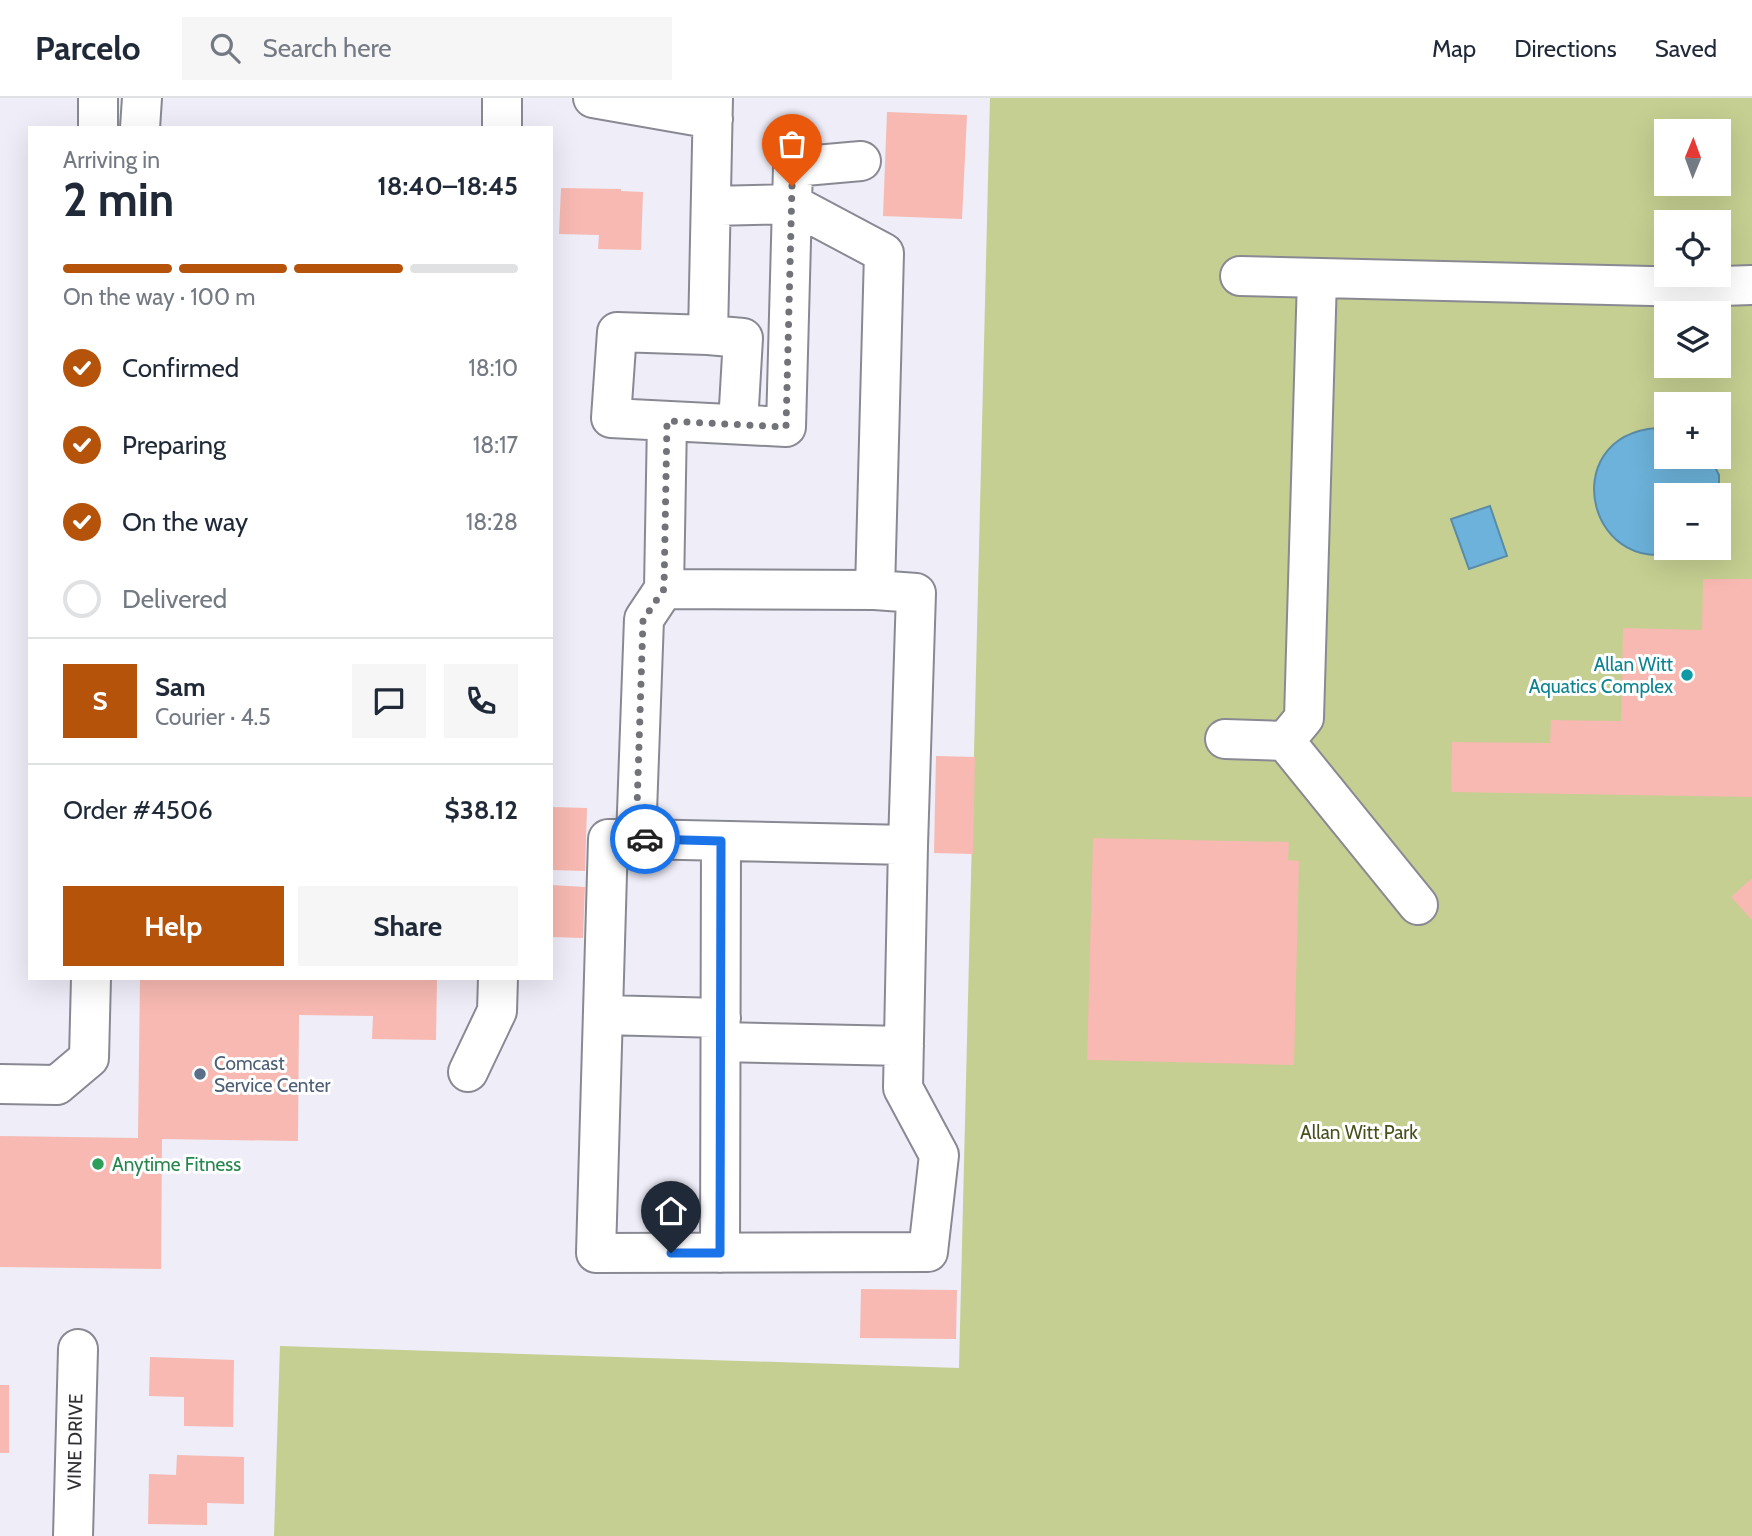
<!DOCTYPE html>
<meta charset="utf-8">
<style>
body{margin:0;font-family:Cabin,sans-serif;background:#f6f6f7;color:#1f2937;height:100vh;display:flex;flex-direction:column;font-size:26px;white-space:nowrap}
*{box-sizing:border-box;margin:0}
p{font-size:23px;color:#747a83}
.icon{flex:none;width:38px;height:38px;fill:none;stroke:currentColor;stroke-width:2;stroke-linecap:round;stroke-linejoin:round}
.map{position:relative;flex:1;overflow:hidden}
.sheet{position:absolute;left:28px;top:28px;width:525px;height:854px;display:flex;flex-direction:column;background:#fff;border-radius:0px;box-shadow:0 7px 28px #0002}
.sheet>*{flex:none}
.needle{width:46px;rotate:1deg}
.buttons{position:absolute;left:1654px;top:21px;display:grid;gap:14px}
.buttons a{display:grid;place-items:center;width:77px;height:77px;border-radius:0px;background:#fff;box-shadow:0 7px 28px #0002;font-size:35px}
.pin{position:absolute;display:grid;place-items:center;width:60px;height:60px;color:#fff;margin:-72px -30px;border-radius:50% 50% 50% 0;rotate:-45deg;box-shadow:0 0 7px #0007}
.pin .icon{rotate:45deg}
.courier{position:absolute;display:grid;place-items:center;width:70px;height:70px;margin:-35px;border:5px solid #1a73e8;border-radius:50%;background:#fff;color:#222;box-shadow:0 2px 9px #0007}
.overview em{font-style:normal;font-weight:700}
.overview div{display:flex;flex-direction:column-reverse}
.overview{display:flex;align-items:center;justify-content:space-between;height:119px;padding:0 35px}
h1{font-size:46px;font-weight:700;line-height:52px}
.bar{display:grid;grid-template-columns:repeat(4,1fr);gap:10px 7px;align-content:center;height:84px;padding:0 35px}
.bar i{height:9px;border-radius:5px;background:#e0e1e3}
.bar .current{background:#b45309}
.bar p{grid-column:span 4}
.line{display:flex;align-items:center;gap:18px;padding:0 35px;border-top:2px solid #e0e1e3}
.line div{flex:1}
.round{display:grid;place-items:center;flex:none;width:74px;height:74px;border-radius:0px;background:#f6f6f7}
ol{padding:0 35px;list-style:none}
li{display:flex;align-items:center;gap:21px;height:77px}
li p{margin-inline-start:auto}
li .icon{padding:7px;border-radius:50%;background:#b45309;color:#fff;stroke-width:4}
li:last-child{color:#747a83}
li i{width:38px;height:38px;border:4px solid #e0e1e3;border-radius:50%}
.action{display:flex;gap:14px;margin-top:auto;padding:14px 35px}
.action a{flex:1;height:80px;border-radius:0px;background:#b45309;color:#fff;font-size:28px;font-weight:700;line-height:80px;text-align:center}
.action a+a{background:#f6f6f7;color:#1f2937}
header{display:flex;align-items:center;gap:42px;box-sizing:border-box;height:98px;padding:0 35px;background:#fff;border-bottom:2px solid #e0e1e3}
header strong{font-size:33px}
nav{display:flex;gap:38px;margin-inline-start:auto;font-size:24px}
.search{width:490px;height:63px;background:#f6f6f7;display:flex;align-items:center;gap:18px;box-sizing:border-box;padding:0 24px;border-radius:0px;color:#747a83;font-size:26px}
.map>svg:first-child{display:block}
</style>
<header>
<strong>Parcelo</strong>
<div class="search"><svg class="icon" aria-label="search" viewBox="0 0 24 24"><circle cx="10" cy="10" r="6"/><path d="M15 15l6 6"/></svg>Search here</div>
<nav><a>Map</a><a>Directions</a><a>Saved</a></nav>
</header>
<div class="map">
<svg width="1752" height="1438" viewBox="0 0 1752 1438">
<rect width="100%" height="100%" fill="#eeedf8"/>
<path fill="#c5cf91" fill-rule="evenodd" d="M990,0H1752V1438H274L280,1248L959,1270ZM1666,33H1718V86H1666ZM1666,124H1718V177H1666ZM1666,215H1718V268H1666ZM1666,306H1718V359H1666ZM1666,397H1718V450H1666Z"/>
<path fill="#6cb2da" stroke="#5a8ba8" stroke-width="2" d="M1657,330L1666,331V359H1710L1719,377V403L1718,397H1666V450H1690C1589,491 1552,338 1657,330Z
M1490,408L1507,458L1469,471L1451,421Z"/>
<path fill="#f7b9b1" d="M887,14L967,17L962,121L883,118Z
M561,90L621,91V93L643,94L641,152L598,151L599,137L559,136Z
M1703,481H1752V699L1451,694L1452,644L1550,645L1551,622L1621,623L1623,530L1702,532Z
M936,658L975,659L973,756L934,755Z
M551,709L587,710L585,773L551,772Z
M1093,740L1289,744L1288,762L1299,763L1294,967L1087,962Z
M1752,780V822L1731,799Z
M551,787L585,789L583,840L551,839Z
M140,880H437L436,942L372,941L373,918L299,917L298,1043L162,1041L161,1171L0,1169V1038L138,1040Z
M861,1191L957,1192L956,1241L860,1240Z
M150,1259L234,1262L233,1329L184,1328V1299L149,1298Z
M0,1287H9V1355H0Z
M177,1357L244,1359V1406L207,1405V1427L148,1426L149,1376L176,1377Z"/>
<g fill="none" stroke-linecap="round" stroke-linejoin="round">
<g stroke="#898993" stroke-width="42">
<path id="minor" d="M593,0L713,21
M713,0L708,237L617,234L611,320L786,329L793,69L861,63
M98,30V0
M140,30L142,0
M502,30V0
M1240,178L1693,189L1752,187
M708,237L743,240L738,326
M667,323L664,491L875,492L884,155L792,106L711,108
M664,491L644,521L636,741L908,747L916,495L875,492
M1225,641L1285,643L1304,620L1317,180
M1285,643L1418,807
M636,741H608L596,1155L928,1154L939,1057L903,990L908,747
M603,917L721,920
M721,944L904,948
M468,974L497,913L498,880
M0,986L57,987L89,960L91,880
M720,1155L721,743
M73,1438L78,1251"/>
</g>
<use href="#minor" stroke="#fff" stroke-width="38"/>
</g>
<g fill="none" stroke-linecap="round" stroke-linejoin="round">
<path stroke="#727279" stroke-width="7" stroke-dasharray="0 12.6" d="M645,741H636L643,522L664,491L667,323L786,329L792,88"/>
<path stroke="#1a73e8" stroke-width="9" d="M645,741L721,743L720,1155H671"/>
</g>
<circle fill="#0f9aa8" stroke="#fff" stroke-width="2.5" cx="1687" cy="577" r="7"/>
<circle fill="#5c6f8a" stroke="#fff" stroke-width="2.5" cx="200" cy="976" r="7"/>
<circle fill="#2e9e5b" stroke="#fff" stroke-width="2.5" cx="98" cy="1066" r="7"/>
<g text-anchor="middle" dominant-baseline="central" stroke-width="6" stroke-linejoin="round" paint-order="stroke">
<g font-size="19" fill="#0d838f" stroke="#fff" text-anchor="end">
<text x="1673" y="566">Allan Witt<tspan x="1673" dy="22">Aquatics Complex</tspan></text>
</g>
<g font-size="19" fill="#4e5e75" stroke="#fff" text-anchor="start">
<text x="214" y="965">Comcast<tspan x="214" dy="22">Service Center</tspan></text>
</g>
<g font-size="19" fill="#494f1c" stroke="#fff">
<text x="1359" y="1034">Allan Witt Park</text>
</g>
<g font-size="19" fill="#27864d" stroke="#fff" text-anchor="start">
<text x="112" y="1066">Anytime Fitness</text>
</g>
<g font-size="19" fill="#303034" stroke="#fff">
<text transform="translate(75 1344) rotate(-89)">VINE DRIVE</text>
</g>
</g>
</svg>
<div class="buttons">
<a><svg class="needle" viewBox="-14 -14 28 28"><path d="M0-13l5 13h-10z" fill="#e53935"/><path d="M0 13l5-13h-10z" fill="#747a83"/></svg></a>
<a><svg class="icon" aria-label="locate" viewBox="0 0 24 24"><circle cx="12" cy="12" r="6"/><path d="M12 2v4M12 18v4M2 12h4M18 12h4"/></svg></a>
<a><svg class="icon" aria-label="layers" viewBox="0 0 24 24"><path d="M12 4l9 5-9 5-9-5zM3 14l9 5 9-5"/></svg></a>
<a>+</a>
<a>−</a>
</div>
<div class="pin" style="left:792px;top:88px;background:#ea580c"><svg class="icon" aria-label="bag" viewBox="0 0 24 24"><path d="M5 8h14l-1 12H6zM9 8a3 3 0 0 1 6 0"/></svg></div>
<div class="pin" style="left:671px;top:1155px;background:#1f2937"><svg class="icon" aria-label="home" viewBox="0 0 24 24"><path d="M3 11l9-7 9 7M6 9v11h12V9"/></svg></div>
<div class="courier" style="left:645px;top:741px"><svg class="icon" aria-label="car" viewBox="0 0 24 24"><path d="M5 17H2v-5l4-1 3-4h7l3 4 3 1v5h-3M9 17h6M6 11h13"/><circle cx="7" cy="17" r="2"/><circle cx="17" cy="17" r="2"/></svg></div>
<section class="sheet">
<div class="overview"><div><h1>2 min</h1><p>Arriving in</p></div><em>18:40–18:45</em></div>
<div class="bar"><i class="current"></i><i class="current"></i><i class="current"></i><i></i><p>On the way · 100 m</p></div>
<ol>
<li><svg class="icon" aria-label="check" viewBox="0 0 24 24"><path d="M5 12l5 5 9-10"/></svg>Confirmed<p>18:10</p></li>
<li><svg class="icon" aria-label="check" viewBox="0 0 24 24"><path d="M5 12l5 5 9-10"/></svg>Preparing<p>18:17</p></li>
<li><svg class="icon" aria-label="check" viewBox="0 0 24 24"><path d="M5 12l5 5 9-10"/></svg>On the way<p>18:28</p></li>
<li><i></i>Delivered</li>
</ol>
<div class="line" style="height:126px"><b class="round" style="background:#b45309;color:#fff">S</b><div><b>Sam</b><p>Courier · 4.5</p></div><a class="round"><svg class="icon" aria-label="chat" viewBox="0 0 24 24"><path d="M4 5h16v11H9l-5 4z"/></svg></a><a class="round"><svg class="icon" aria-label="phone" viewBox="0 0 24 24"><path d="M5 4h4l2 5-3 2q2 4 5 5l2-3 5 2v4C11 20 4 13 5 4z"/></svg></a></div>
<div class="line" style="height:91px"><div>Order #4506</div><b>$38.12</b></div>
<div class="action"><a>Help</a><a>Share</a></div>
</section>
</div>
